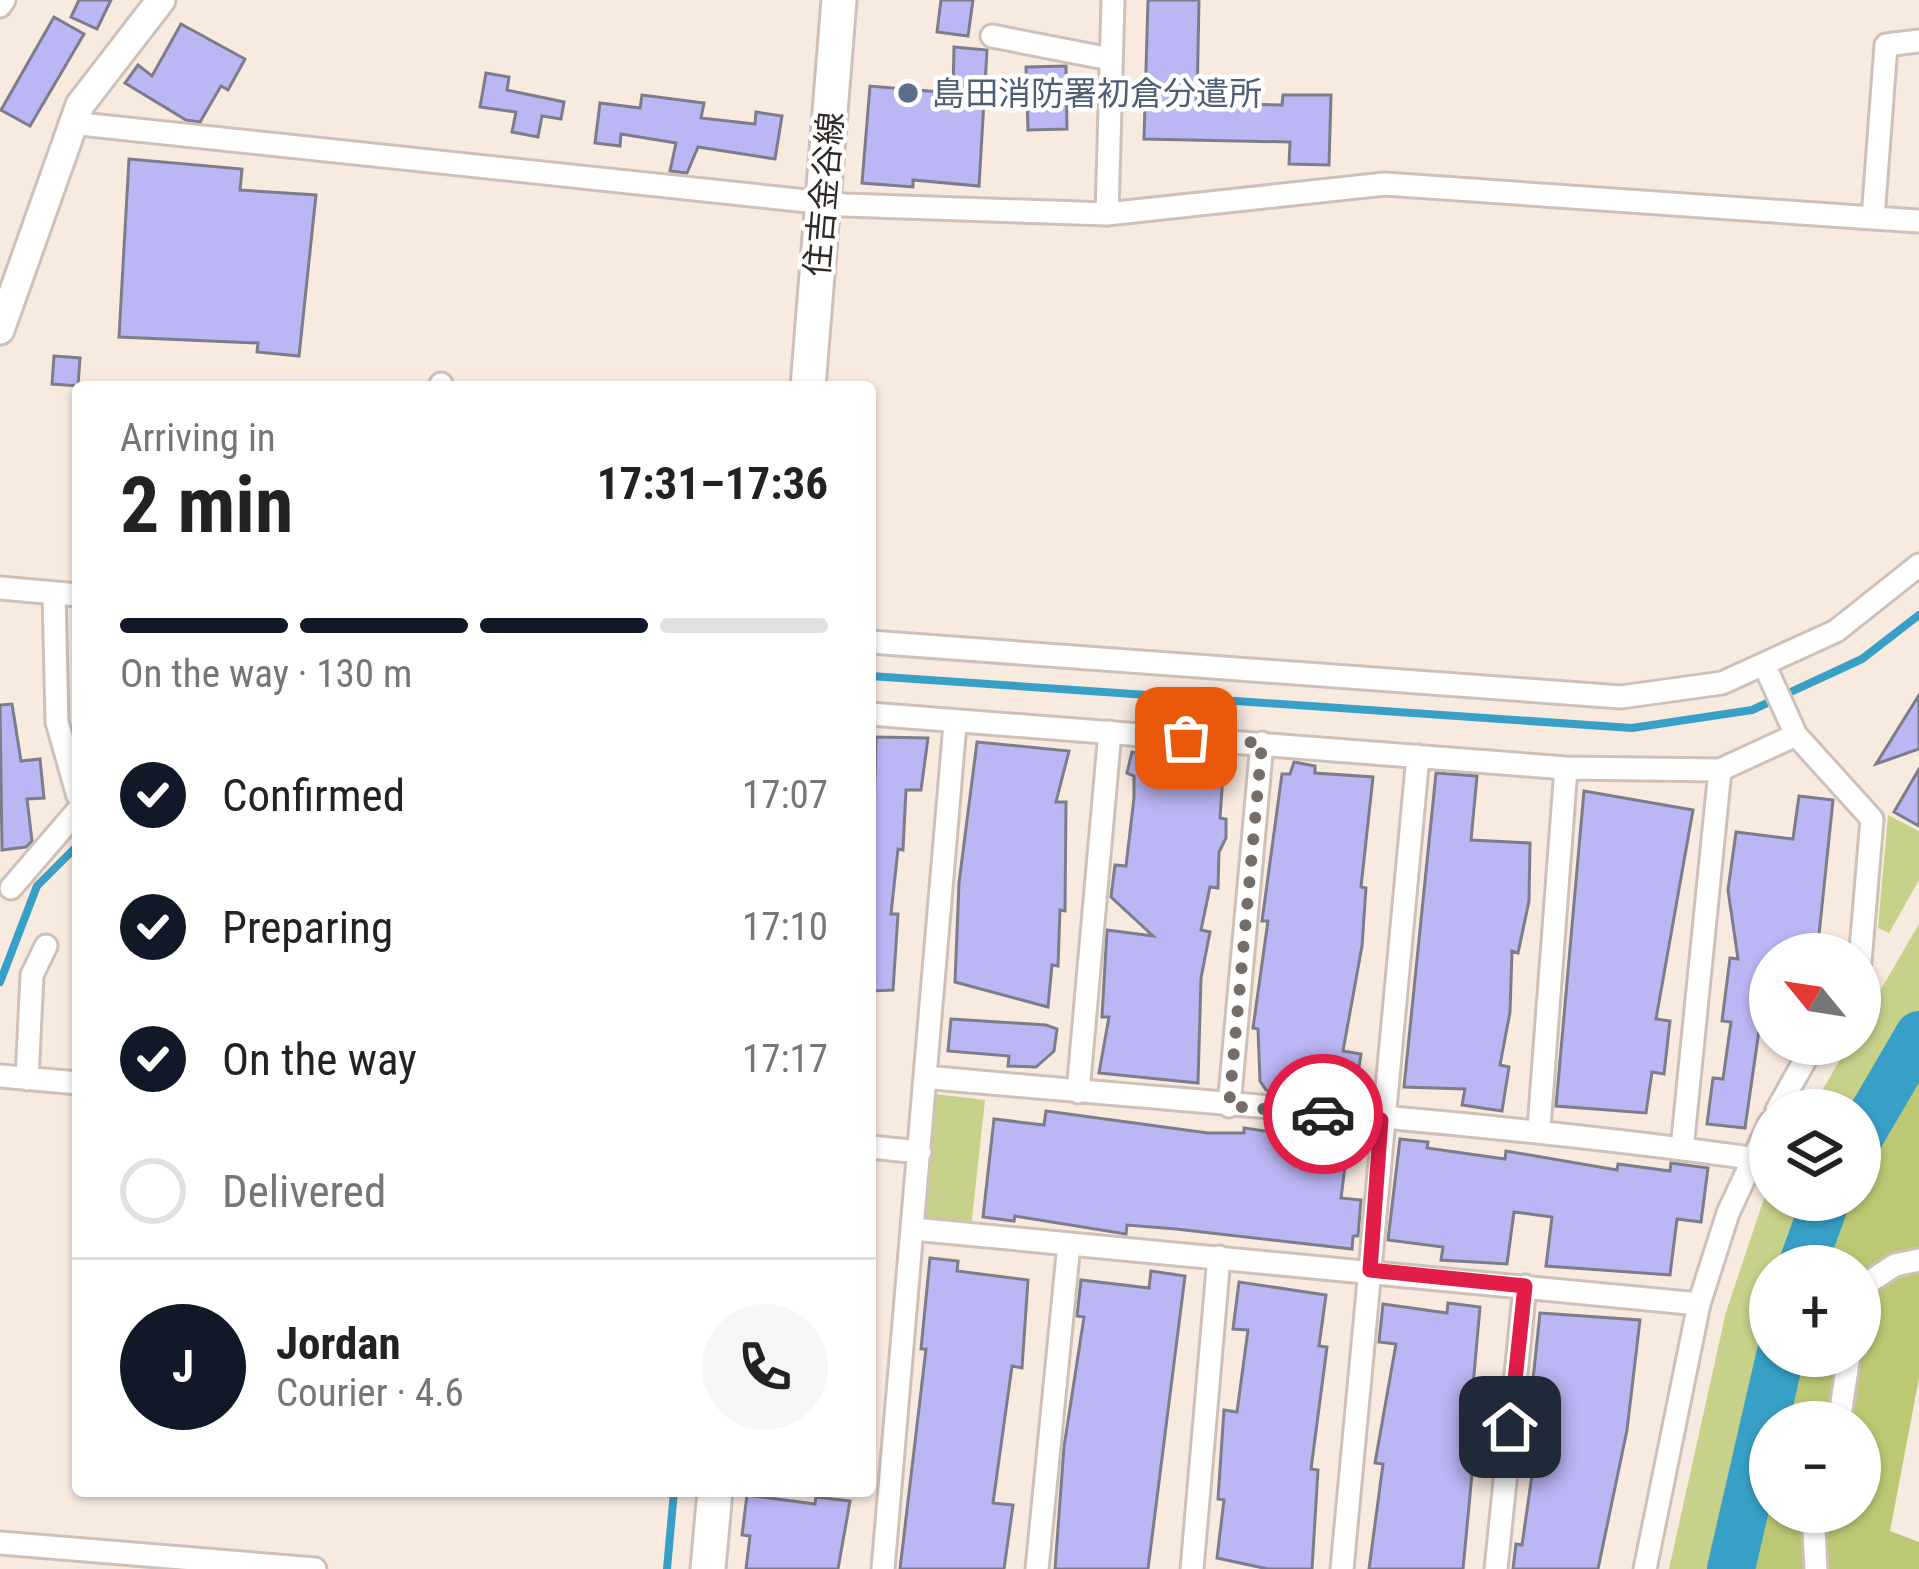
<!DOCTYPE html>
<meta charset="utf-8">
<style>
body{margin:0;font-family:"Roboto Condensed","Noto Sans JP",sans-serif;background:#f6f6f6;color:#222;height:100vh;display:flex;flex-direction:column;font-size:45px;white-space:nowrap}
*{box-sizing:border-box;margin:0}
p{font-size:39px;color:#767676}
.icon{flex:none;width:66px;height:66px;fill:none;stroke:currentColor;stroke-width:2;stroke-linecap:round;stroke-linejoin:round}
.map{position:relative;flex:1;overflow:hidden}
.details{position:absolute;left:72px;top:381px;width:804px;height:1116px;display:flex;flex-direction:column;background:#fff;border-radius:12px;box-shadow:0 3px 9px #0004}
.details>*{flex:none}
.needle{width:78px;rotate:300deg}
.buttons{position:absolute;left:1749px;top:933px;display:grid;gap:24px}
.buttons a{display:grid;place-items:center;width:132px;height:132px;border-radius:50%;background:#fff;box-shadow:0 3px 9px #0004;font-size:60px}
.pin{position:absolute;display:grid;place-items:center;width:102px;height:102px;color:#fff;margin:-51px;border-radius:24px;box-shadow:0 6px 18px #0006}
.courier{position:absolute;display:grid;place-items:center;width:120px;height:120px;margin:-60px;border:9px solid #e11d48;border-radius:50%;background:#fff;color:#222;box-shadow:0 3px 15px #0007}
.headline em{font-style:normal;font-weight:700}
.headline div{display:flex;flex-direction:column-reverse}
.headline{display:flex;align-items:center;justify-content:space-between;height:204px;padding:0 48px}
h1{font-size:78px;font-weight:700;line-height:90px}
.bar{display:grid;grid-template-columns:repeat(4,1fr);gap:18px 12px;align-content:center;height:144px;padding:0 48px}
.bar i{height:15px;border-radius:9px;background:#e0e0e0}
.bar .selected{background:#111827}
.bar p{grid-column:span 4}
.line{display:flex;align-items:center;gap:30px;padding:0 48px;border-top:3px solid #e0e0e0}
.line div{flex:1}
.round{display:grid;place-items:center;flex:none;width:126px;height:126px;border-radius:63px;background:#f6f6f6}
ol{padding:0 48px;list-style:none}
li{display:flex;align-items:center;gap:36px;height:132px}
li p{margin-inline-start:auto}
li .icon{padding:12px;border-radius:50%;background:#111827;color:#fff;stroke-width:4}
li:last-child{color:#767676}
li i{width:66px;height:66px;border:6px solid #e0e0e0;border-radius:50%}
.map>svg:first-child{display:block}
</style>
<div class="map">
<svg width="1919" height="1569" viewBox="0 0 1919 1569">
<rect width="100%" height="100%" fill="#f9eae0"/>
<path fill="#c7d18a" d="M1888,815L1919,831V880L1889,933L1878,928Z
M1919,924V1076L1860,1186V1110H1811L1849,1044H1860V1025Z
M935,1094L985,1100L971,1228L921,1223Z
M1770,1181V1200H1852L1827,1266H1770V1356H1803L1785,1422H1770V1479L1748,1569H1669L1726,1312Z"/>
<path fill="#bdc874" d="M1919,1067V1378L1890,1531L1919,1542V1569H1750L1770,1459V1512H1860V1422H1777L1796,1356H1860V1266H1823L1848,1200H1860C1860,1148 1893,1110 1919,1067Z"/>
<g fill="none" stroke-linecap="round" stroke-linejoin="round">
<path stroke="#38a0c7" stroke-width="8" d="M870,676L1632,728L1752,710L1862,659L1919,615
M0,982L37,886L78,845
M667,1569L674,1491"/>
<path stroke="#38a0c7" stroke-width="48" d="M1860,1136L1919,1035
M1802,1266L1826,1200
M1731,1569L1780,1356"/>
</g>
<path fill="#bbb6f4" stroke="#7d7c8a" stroke-width="3" d="M79,0H111L97,29L71,17Z
M941,0H973L968,36L937,32Z
M1148,0H1199L1197,103L1282,105L1283,95H1331L1329,165L1289,164L1290,142L1144,139Z
M54,17L84,34L30,126L1,110Z
M181,24L245,59L228,90L221,86L200,122L186,120L125,83L138,65L152,76Z
M954,47L987,50L979,186L913,180V187L862,183L870,86L953,93Z
M1066,66L1067,129L1028,130L1026,67Z
M486,73L509,77L507,90L564,102L561,119L542,116L538,137L512,132L516,112L480,107Z
M642,95L704,103L701,118L755,124L756,112L782,116L775,159L698,147L687,173L670,171L676,143L621,134L620,146L595,143L600,103L640,108Z
M129,159L242,169L240,190L316,195L299,356L257,352L258,343L119,337Z
M54,356L80,358L78,386L52,384Z
M1919,695V749L1876,764Z
M12,704L21,761L40,759L44,798L27,799L32,841L26,847L2,850L0,705Z
M876,737L928,738L921,790H906L903,850L898,849L891,914H898L893,990L870,991Z
M977,742L1069,751L1056,802H1066L1065,911L1060,910L1058,966L1052,965L1048,1007L955,982L959,883Z
M1132,752L1192,764V758L1224,760L1220,818L1226,819V838L1219,852L1218,888L1210,887L1201,930L1210,932L1201,978L1198,1083L1099,1073L1109,1017H1102L1107,930L1153,936L1111,897L1115,865L1126,866L1134,798V776L1127,773Z
M1294,762L1315,766V773L1373,777L1361,887L1366,888L1362,946L1343,1051L1361,1054L1356,1086L1341,1082L1335,1097L1277,1093L1266,1090L1260,1081L1258,1029L1253,1028L1268,921H1262L1282,774H1290Z
M1919,769V826L1894,812Z
M1436,773L1477,776L1471,840L1530,843L1529,901L1518,953L1512,951L1510,1012L1500,1065L1509,1067L1502,1111L1462,1105L1465,1089L1404,1087Z
M1584,791L1693,810L1656,1019L1670,1021L1664,1074L1652,1072L1646,1113L1556,1106Z
M1799,796L1833,800L1819,935L1812,954H1770L1745,1128L1707,1124L1713,1078L1723,1079L1731,1022L1722,1021L1730,958L1738,959L1728,890L1736,832L1793,839Z
M951,1019L1046,1025L1057,1029L1054,1051L1036,1067L1008,1066L1009,1056L948,1051Z
M1046,1111L1208,1133H1244V1128L1348,1143L1341,1198L1361,1200L1358,1236H1353L1352,1249L1176,1229L1127,1225L1126,1234L1015,1216L1014,1221L983,1217L994,1119L1044,1125Z
M1400,1139L1428,1142L1427,1148L1505,1159L1506,1151L1617,1170L1618,1164L1670,1171L1671,1163L1708,1168L1701,1222L1677,1219L1670,1275L1546,1266L1552,1217L1514,1212L1507,1264L1441,1260L1443,1247L1388,1240Z
M930,1258L958,1261L957,1271L1028,1280L1022,1368L1012,1366L993,1503L1013,1505L1004,1569H900L926,1349H921Z
M1151,1271L1185,1276L1148,1569H1055L1064,1447L1084,1317L1077,1316L1081,1280L1149,1288Z
M1239,1282L1326,1295L1319,1346L1327,1347L1311,1469L1318,1470L1312,1569H1268L1217,1558L1224,1500L1218,1499L1224,1410L1237,1412L1248,1330L1233,1329Z
M1448,1303L1480,1307L1469,1431L1476,1432L1463,1569H1369L1383,1464L1375,1463L1396,1344L1379,1342L1383,1304L1447,1313Z
M1540,1313L1640,1320L1627,1430L1598,1569H1513L1516,1544L1522,1545L1532,1475L1523,1474Z
M747,1495L815,1504L816,1497L850,1501L838,1569H746L750,1536L742,1535Z"/>
<g fill="none" stroke-linecap="round" stroke-linejoin="round">
<g stroke="#cfc1b7" stroke-width="27">
<path id="minor" d="M0,6L4,0
M992,36L1110,59
M71,123L845,205L1107,214L1385,184L1873,218L1886,45L1919,41
M1107,214L1113,0
M1873,218L1919,221
M441,387V384
M0,588L78,595
M54,593L57,722L78,796
M870,642L1621,697L1722,683L1836,631L1919,565
M1764,664L1796,735
M870,714L1566,768L1720,770L1796,735L1872,819L1860,962
M11,888L78,810
M0,1076L78,1083
M925,1077C1200,1103 1477,1120 1750,1158
M27,1079L32,975L46,946
M1078,1092L1110,732
M1229,1106L1262,743
M1777,1110L1814,1044
M1539,1128L1566,768
M870,1147L920,1152
M1682,1149L1720,770
M913,1229L1699,1304
M1860,1288L1895,1265L1919,1260
M1839,1422L1849,1356
M1813,1512L1816,1569
M0,1543L315,1569
M883,1569L955,724
M1037,1569L1069,1244
M1192,1569L1219,1257
M1342,1569L1418,756
M1496,1569L1525,1286
M1645,1569L1699,1304L1728,1213L1770,1123"/>
</g>
<g stroke="#cfc1b7" stroke-width="33">
<path id="tertiary" d="M0,330L80,105L161,0"/>
</g>
<g stroke="#cfc1b7" stroke-width="39">
<path id="secondary" d="M808,387L839,0
M708,1569L715,1491"/>
</g>
<use href="#minor" stroke="#fff" stroke-width="21"/>
<use href="#tertiary" stroke="#fff" stroke-width="27"/>
<use href="#secondary" stroke="#fff" stroke-width="33"/>
</g>
<g fill="none" stroke-linecap="round" stroke-linejoin="round">
<path stroke="#766d68" stroke-width="12" stroke-dasharray="0 21.6" d="M1186,738L1262,743L1229,1106L1323,1114"/>
<path stroke="#e11d48" stroke-width="15" d="M1323,1114L1381,1120L1370,1270L1525,1286L1510,1427"/>
</g>
<circle fill="#5c6f8a" stroke="#fff" stroke-width="4.5" cx="908" cy="93" r="12"/>
<g text-anchor="middle" dominant-baseline="central" stroke-width="9" stroke-linejoin="round" paint-order="stroke">
<g font-size="33" fill="#4e5e75" stroke="#fff" text-anchor="start">
<text x="932" y="93">島田消防署初倉分遣所</text>
</g>
<g font-size="33" fill="#302a27" stroke="#fff">
<text transform="translate(824 194) rotate(-85)">住吉金谷線</text>
</g>
</g>
</svg>
<div class="buttons">
<a><svg class="needle" viewBox="-14 -14 28 28"><path d="M0-13l5 13h-10z" fill="#e53935"/><path d="M0 13l5-13h-10z" fill="#767676"/></svg></a>
<a><svg class="icon" aria-label="layers" viewBox="0 0 24 24"><path d="M12 4l9 5-9 5-9-5zM3 14l9 5 9-5"/></svg></a>
<a>+</a>
<a>−</a>
</div>
<div class="pin" style="left:1186px;top:738px;background:#ea580c"><svg class="icon" aria-label="bag" viewBox="0 0 24 24"><path d="M5 8h14l-1 12H6zM9 8a3 3 0 0 1 6 0"/></svg></div>
<div class="pin" style="left:1510px;top:1427px;background:#1f2937"><svg class="icon" aria-label="home" viewBox="0 0 24 24"><path d="M3 11l9-7 9 7M6 9v11h12V9"/></svg></div>
<div class="courier" style="left:1323px;top:1114px"><svg class="icon" aria-label="car" viewBox="0 0 24 24"><path d="M5 17H2v-5l4-1 3-4h7l3 4 3 1v5h-3M9 17h6M6 11h13"/><circle cx="7" cy="17" r="2"/><circle cx="17" cy="17" r="2"/></svg></div>
<section class="details">
<div class="headline"><div><h1>2 min</h1><p>Arriving in</p></div><em>17:31–17:36</em></div>
<div class="bar"><i class="selected"></i><i class="selected"></i><i class="selected"></i><i></i><p>On the way · 130 m</p></div>
<ol>
<li><svg class="icon" aria-label="check" viewBox="0 0 24 24"><path d="M5 12l5 5 9-10"/></svg>Confirmed<p>17:07</p></li>
<li><svg class="icon" aria-label="check" viewBox="0 0 24 24"><path d="M5 12l5 5 9-10"/></svg>Preparing<p>17:10</p></li>
<li><svg class="icon" aria-label="check" viewBox="0 0 24 24"><path d="M5 12l5 5 9-10"/></svg>On the way<p>17:17</p></li>
<li><i></i>Delivered</li>
</ol>
<div class="line" style="height:216px"><b class="round" style="background:#111827;color:#fff">J</b><div><b>Jordan</b><p>Courier · 4.6</p></div><a class="round"><svg class="icon" aria-label="phone" viewBox="0 0 24 24"><path d="M5 4h4l2 5-3 2q2 4 5 5l2-3 5 2v4C11 20 4 13 5 4z"/></svg></a></div>
</section>
</div>
